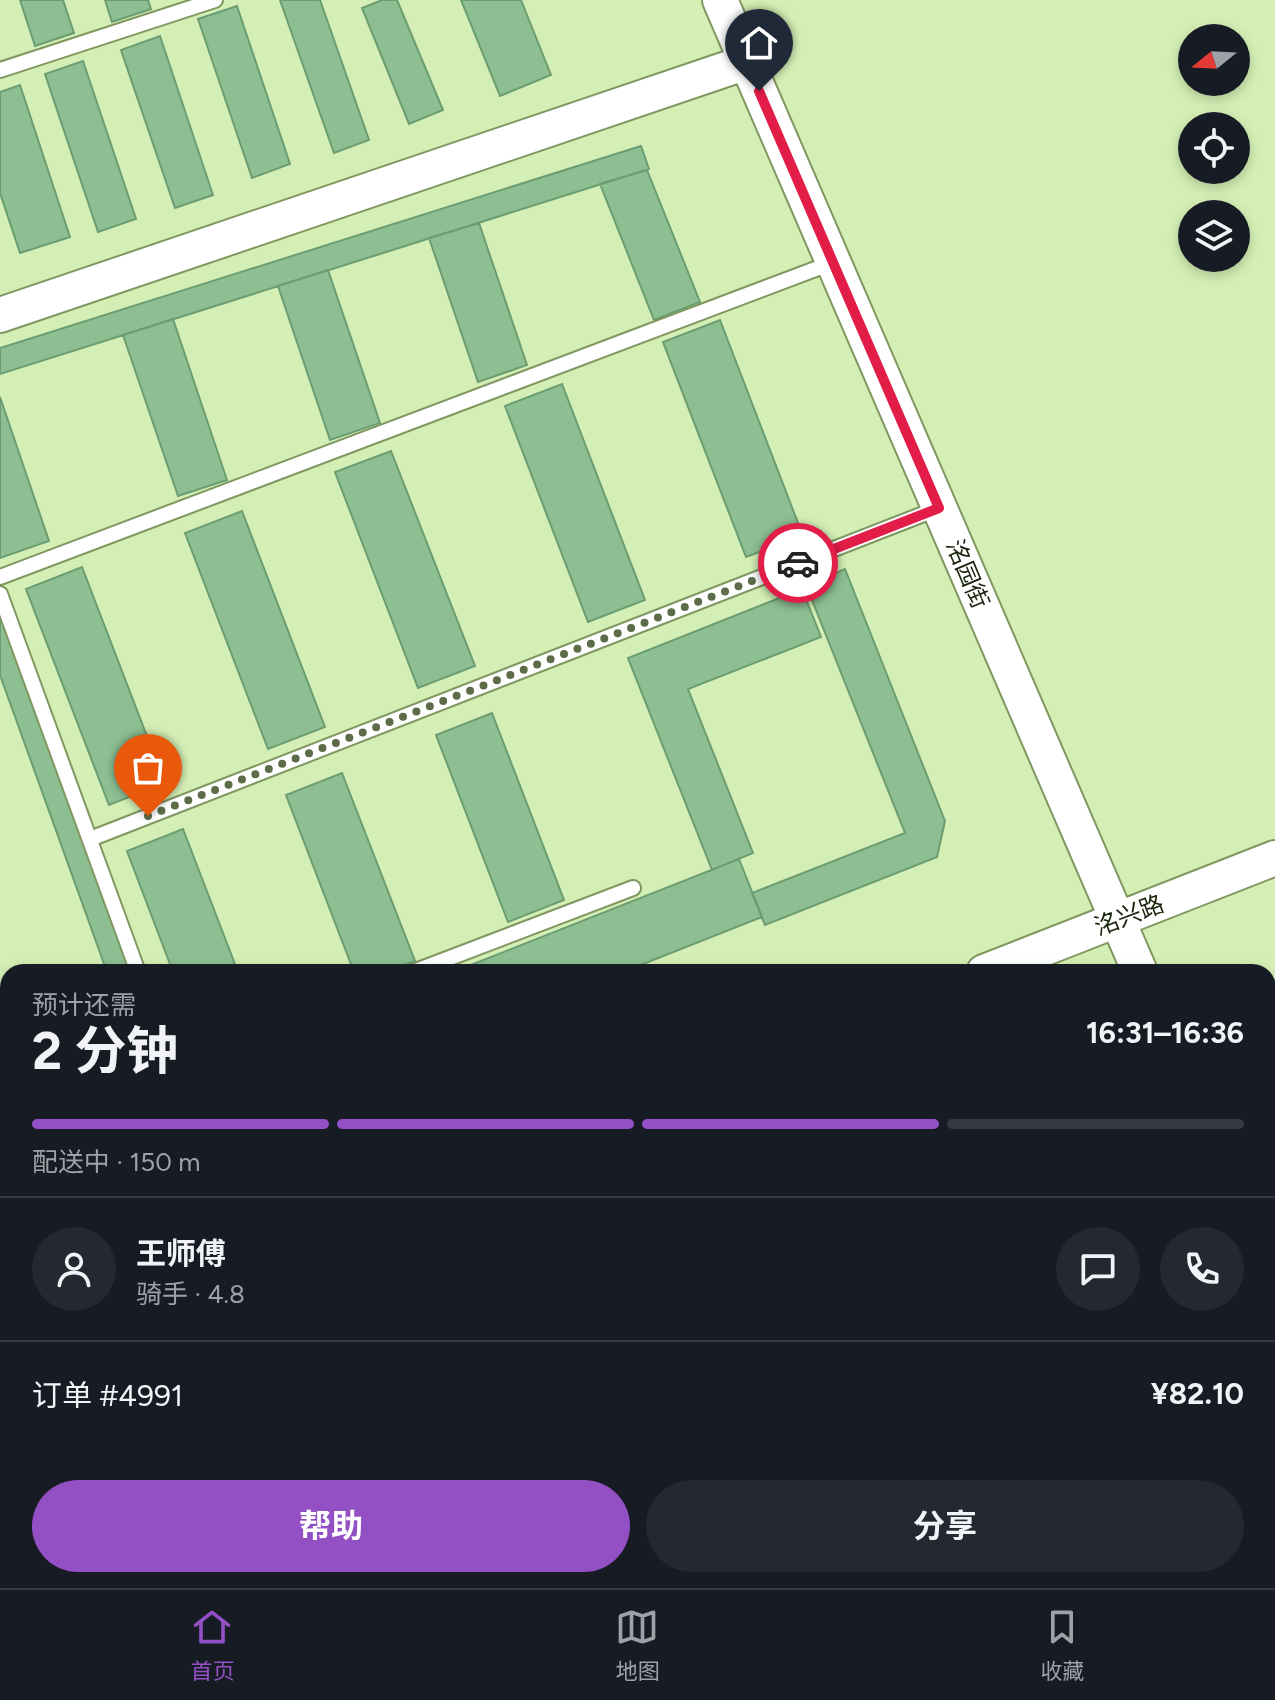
<!DOCTYPE html>
<html lang="zh">
<meta charset="utf-8">
<style>
body{margin:0;font-family:Figtree,"Noto Sans SC",sans-serif;background:#242831;color:#f1f3f6;height:100vh;display:flex;flex-direction:column;font-size:30px;white-space:nowrap}
*{box-sizing:border-box;margin:0}
p{font-size:26px;color:#9ea1a6}
.icon{flex:none;width:44px;height:44px;fill:none;stroke:currentColor;stroke-width:2;stroke-linecap:round;stroke-linejoin:round}
.map{position:relative;flex:1;overflow:hidden}
.panel{position:absolute;left:0px;top:964px;width:1276px;height:624px;display:flex;flex-direction:column;background:#171b24;border-radius:24px 24px 0 0;box-shadow:0 4px 12px #0003}
.panel>*{flex:none}
.needle{width:52px;rotate:252deg}
.controls{position:absolute;left:1178px;top:24px;display:grid;gap:16px}
.controls a{display:grid;place-items:center;width:72px;height:72px;border-radius:50%;background:#171b24;box-shadow:0 4px 12px #0003;font-size:40px}
.pin{position:absolute;display:grid;place-items:center;width:68px;height:68px;color:#fff;margin:-82px -34px;border-radius:50% 50% 50% 0;rotate:-45deg;box-shadow:0 0 8px #0007}
.pin .icon{rotate:45deg}
.courier{position:absolute;display:grid;place-items:center;width:80px;height:80px;margin:-40px;border:6px solid #e11d48;border-radius:50%;background:#fff;color:#222;box-shadow:0 2px 10px #0007}
.summary em{font-style:normal;font-weight:700}
.summary div{display:flex;flex-direction:column-reverse}
.summary{display:flex;align-items:center;justify-content:space-between;height:136px;padding:0 32px}
h1{font-size:52px;font-weight:700;line-height:60px}
.bar{display:grid;grid-template-columns:repeat(4,1fr);gap:12px 8px;align-content:center;height:96px;padding:0 32px}
.bar i{height:10px;border-radius:6px;background:#363941}
.bar .current{background:#9350c5}
.bar p{grid-column:span 4}
.line{display:flex;align-items:center;gap:20px;padding:0 32px;border-top:2px solid #363941}
.line div{flex:1}
.round{display:grid;place-items:center;flex:none;width:84px;height:84px;border-radius:42px;background:#242831}
.cta{display:flex;gap:16px;margin-top:auto;padding:16px 32px}
.cta a{flex:1;height:92px;border-radius:48px;background:#9350c5;color:#fff;font-size:32px;font-weight:700;line-height:92px;text-align:center}
.cta a+a{background:#242831;color:#f1f3f6}
.tabs{display:flex;justify-content:space-around;align-items:center;height:112px;border-top:2px solid #363941;background:#171b24;font-size:22px;color:#9ea1a6}
.tabs a{display:grid;justify-items:center;gap:4px}
.tabs .current{color:#9350c5}
.map>svg:first-child{display:block}
</style>
<div class="map">
<svg width="1275" height="1588" viewBox="0 0 1275 1588">
<rect width="100%" height="100%" fill="#d4efb5"/>
<path fill="#8dbf93" stroke="#6c9d72" stroke-width="2" d="M20,0H63L74,33L35,46Z
M105,0H148L151,9L112,22Z
M280,0H320L369,140L334,153Z
M382,0H397L443,110L409,124L362,8Z
M461,0H521L551,75L500,96Z
M237,6L290,164L252,178L198,19Z
M160,36L213,195L175,208L121,50Z
M83,61L136,219L98,232L45,74Z
M20,85L70,237L20,253L0,193V92Z
M641,146L649,169L0,374V348Z
M647,170L700,302L654,320L600,184Z
M479,223L527,365L478,382L429,238Z
M328,270L380,423L330,440L278,286Z
M173,319L227,480L178,496L123,335Z
M720,320L803,536L746,557L663,342Z
M562,384L645,600L588,622L505,406Z
M0,397L49,541L0,558Z
M391,451L475,666L418,688L335,472Z
M242,511L325,727L268,749L185,533Z
M82,567L165,783L109,805L26,589Z
M845,569L945,821L937,857L765,925L752,893L905,833L806,585Z
M802,589L821,637L688,689L753,853L712,870L628,658Z
M0,601L133,972H107L0,675Z
M492,713L564,900L508,922L436,735Z
M342,773L415,961L384,972H354L286,795Z
M183,829L238,972H173L127,851Z
M739,859L762,917L623,972H453Z
M1268,1426L1275,1442V1536L1268,1540Z
M138,1580H178L181,1588H125L124,1585Z
M223,1580H279L282,1588H226Z
M341,1580H397L400,1588H344Z
M440,1580H496L499,1588H443Z
M543,1580H663L666,1588H546Z
M715,1580H756L759,1588H703L702,1585Z
M806,1580H862L865,1588H809Z
M918,1580H973L976,1588H920Z
M1025,1580H1081L1084,1588H1028Z"/>
<g fill="none" stroke-linecap="round" stroke-linejoin="round">
<g stroke="#7f9760" stroke-width="18">
<path id="service" d="M0,70L215,0
M0,577L834,262
M0,594L138,972
M90,839L939,508
M413,972L633,888
M1268,1333L1275,1330
M1268,1561L1275,1558
M99,1580L102,1588
M527,1580L530,1588
M685,1580L688,1588
M1115,1580L1118,1588
M1199,1588L1219,1580"/>
</g>
<g stroke="#7f9760" stroke-width="38">
<path id="tertiary" d="M720,0L1140,972
M0,315L747,62
M984,972L1275,858
M1268,1258L1275,1273
M0,1357L8,1354"/>
</g>
<use href="#service" stroke="#fff" stroke-width="14"/>
<use href="#tertiary" stroke="#fff" stroke-width="34"/>
</g>
<g fill="none" stroke-linecap="round" stroke-linejoin="round">
<path stroke="#5c6c48" stroke-width="8" stroke-dasharray="0 14.4" d="M148,816L798,563"/>
<path stroke="#e11d48" stroke-width="10" d="M759,91L939,508L798,563"/>
</g>
<g text-anchor="middle" dominant-baseline="central" stroke-width="8" stroke-linejoin="round" paint-order="stroke">
<g font-size="24" fill="#1b250e" stroke="#fff">
<text transform="translate(968 574) rotate(67)">洺园街</text>
<text transform="translate(1129 915) rotate(-21)">洺兴路</text>
</g>
</g>
</svg>
<div class="controls">
<a><svg class="needle" viewBox="-14 -14 28 28"><path d="M0-13l5 13h-10z" fill="#e53935"/><path d="M0 13l5-13h-10z" fill="#9ea1a6"/></svg></a>
<a><svg class="icon" aria-label="locate" viewBox="0 0 24 24"><circle cx="12" cy="12" r="6"/><path d="M12 2v4M12 18v4M2 12h4M18 12h4"/></svg></a>
<a><svg class="icon" aria-label="layers" viewBox="0 0 24 24"><path d="M12 4l9 5-9 5-9-5zM3 14l9 5 9-5"/></svg></a>
</div>
<div class="pin" style="left:148px;top:816px;background:#ea580c"><svg class="icon" aria-label="bag" viewBox="0 0 24 24"><path d="M5 8h14l-1 12H6zM9 8a3 3 0 0 1 6 0"/></svg></div>
<div class="pin" style="left:759px;top:91px;background:#1f2937"><svg class="icon" aria-label="home" viewBox="0 0 24 24"><path d="M3 11l9-7 9 7M6 9v11h12V9"/></svg></div>
<div class="courier" style="left:798px;top:563px"><svg class="icon" aria-label="car" viewBox="0 0 24 24"><path d="M5 17H2v-5l4-1 3-4h7l3 4 3 1v5h-3M9 17h6M6 11h13"/><circle cx="7" cy="17" r="2"/><circle cx="17" cy="17" r="2"/></svg></div>
<section class="panel">
<div class="summary"><div><h1>2 分钟</h1><p>预计还需</p></div><em>16:31–16:36</em></div>
<div class="bar"><i class="current"></i><i class="current"></i><i class="current"></i><i></i><p>配送中 · 150 m</p></div>
<div class="line" style="height:144px"><a class="round"><svg class="icon" aria-label="person" viewBox="0 0 24 24"><circle cx="12" cy="8" r="4"/><path d="M4 21q1-7 8-7t8 7"/></svg></a><div><b>王师傅</b><p>骑手 · 4.8</p></div><a class="round"><svg class="icon" aria-label="chat" viewBox="0 0 24 24"><path d="M4 5h16v11H9l-5 4z"/></svg></a><a class="round"><svg class="icon" aria-label="phone" viewBox="0 0 24 24"><path d="M5 4h4l2 5-3 2q2 4 5 5l2-3 5 2v4C11 20 4 13 5 4z"/></svg></a></div>
<div class="line" style="height:104px"><div>订单 #4991</div><b>¥82.10</b></div>
<div class="cta"><a>帮助</a><a>分享</a></div>
</section>
</div>
<nav class="tabs">
<a class="current"><svg class="icon" aria-label="home" viewBox="0 0 24 24"><path d="M3 11l9-7 9 7M6 9v11h12V9"/></svg>首页</a>
<a><svg class="icon" aria-label="map" viewBox="0 0 24 24"><path d="M3 6l6-2 6 2 6-2v14l-6 2-6-2-6 2zM9 4v14M15 6v14"/></svg>地图</a>
<a><svg class="icon" aria-label="saved" viewBox="0 0 24 24"><path d="M7 4h10v16l-5-4-5 4z"/></svg>收藏</a>
</nav>
